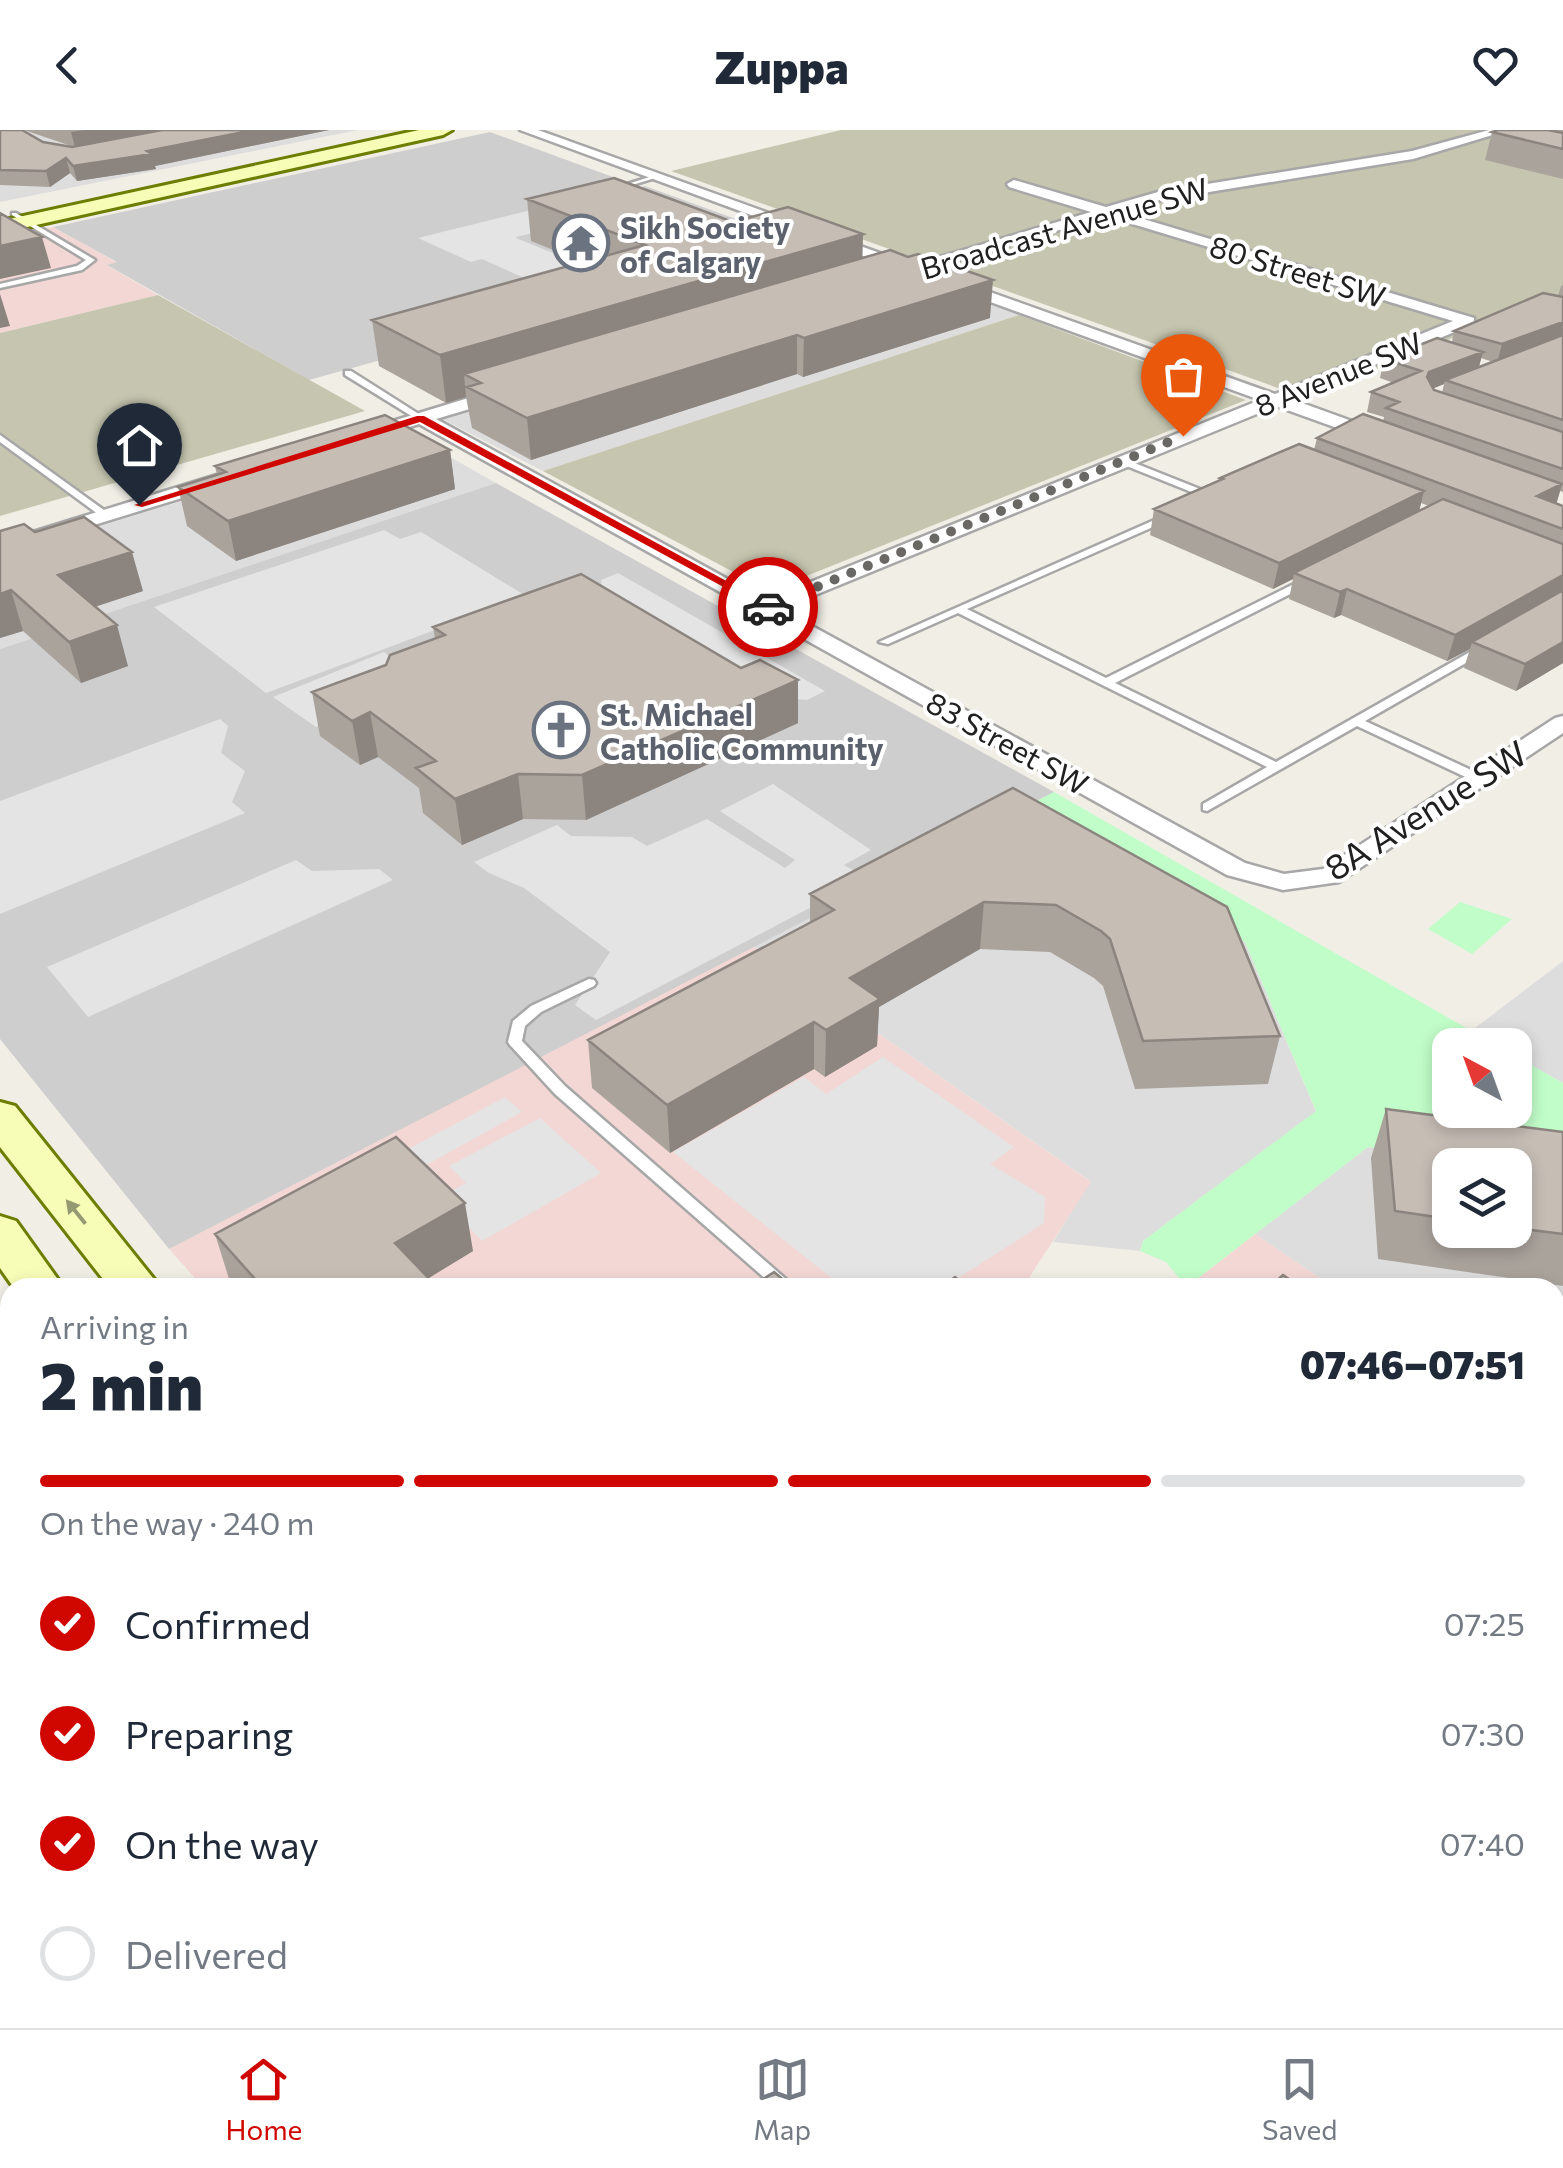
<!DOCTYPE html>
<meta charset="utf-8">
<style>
body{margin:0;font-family:Commissioner,sans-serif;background:#f2f2f3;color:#1f2937;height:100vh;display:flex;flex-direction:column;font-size:38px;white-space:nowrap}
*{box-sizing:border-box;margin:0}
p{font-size:32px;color:#747a83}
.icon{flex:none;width:55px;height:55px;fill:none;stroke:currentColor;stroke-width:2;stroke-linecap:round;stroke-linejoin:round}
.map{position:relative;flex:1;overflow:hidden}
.side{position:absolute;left:0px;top:1148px;width:1565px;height:752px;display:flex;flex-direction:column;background:#fff;border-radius:30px 30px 0 0;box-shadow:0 5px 15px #0003}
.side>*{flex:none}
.needle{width:65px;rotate:319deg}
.fabs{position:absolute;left:1432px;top:898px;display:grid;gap:20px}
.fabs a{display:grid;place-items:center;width:100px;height:100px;border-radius:20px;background:#fff;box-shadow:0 5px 15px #0003;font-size:50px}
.pin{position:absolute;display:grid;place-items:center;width:85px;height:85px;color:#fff;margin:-102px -42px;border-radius:50% 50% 50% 0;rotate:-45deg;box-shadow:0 0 10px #0007}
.pin .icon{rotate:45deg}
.courier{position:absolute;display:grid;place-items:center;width:100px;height:100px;margin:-50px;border:8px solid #d00700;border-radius:50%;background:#fff;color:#222;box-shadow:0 2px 12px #0007}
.head em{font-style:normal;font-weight:800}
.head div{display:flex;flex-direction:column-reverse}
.head{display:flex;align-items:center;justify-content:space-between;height:170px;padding:0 40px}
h1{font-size:65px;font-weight:800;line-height:75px}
.bar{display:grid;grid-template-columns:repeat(4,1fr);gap:15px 10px;align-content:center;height:120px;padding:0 40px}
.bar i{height:12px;border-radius:8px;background:#e0e1e3}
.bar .active{background:#d00700}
.bar p{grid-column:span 4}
ol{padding:0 40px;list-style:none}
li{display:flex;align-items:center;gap:30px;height:110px}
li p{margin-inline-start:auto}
li .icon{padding:10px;border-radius:50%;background:#d00700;color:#fff;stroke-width:4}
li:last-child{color:#747a83}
li i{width:55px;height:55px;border:5px solid #e0e1e3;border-radius:50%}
header{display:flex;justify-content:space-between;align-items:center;height:130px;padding:0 40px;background:#fff;font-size:45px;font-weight:800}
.tab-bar{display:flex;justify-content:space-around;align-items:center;height:140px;border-top:2px solid #e0e1e3;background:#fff;font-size:28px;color:#747a83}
.tab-bar a{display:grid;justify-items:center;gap:5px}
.tab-bar .active{color:#d00700}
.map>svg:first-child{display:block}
</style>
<header><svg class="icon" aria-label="back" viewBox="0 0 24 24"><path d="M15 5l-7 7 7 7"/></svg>Zuppa<svg class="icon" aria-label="heart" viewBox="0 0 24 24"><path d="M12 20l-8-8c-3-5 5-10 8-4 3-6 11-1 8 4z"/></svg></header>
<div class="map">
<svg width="1563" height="1898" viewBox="0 0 1563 1898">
<rect width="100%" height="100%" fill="#f1eee6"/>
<path fill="#dedddd" d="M0,0H358L0,72Z
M917,148L1019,185L543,341L442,289Z
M406,302L496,353L0,519V427Z
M1016,682L1245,812L1316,982L1143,1111L1140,1121L1053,1112L1090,1051L753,816Z
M1563,831V953L1515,926V915H1496L1471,901Z
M1368,1017L1507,1035H1450V1100H1515L1563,1042V1314L1555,1309V1158L1333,1157L1255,1104Z
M0,1234L10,1248V1890H356L346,1898H0Z"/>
<path fill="#f3d7d4" d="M53,97L118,133L108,136L158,165L0,203V108Z
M753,816L1091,1052L1023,1157L204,1158L169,1119Z
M1255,1104L1333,1157L1178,1158L1197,1149Z
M1555,1309L1563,1314V1898H849L842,1890H1555Z"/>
<path fill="#cecece" d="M490,2L613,47L589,54L613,64L645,56L785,107L779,119L309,250L107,135L117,132L53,97Z
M496,353L1054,662L169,1119L0,909V519Z"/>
<path fill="#c6c6b0" d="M841,0H1563V163L1306,268L671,41Z
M158,165L365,281L0,386V203Z
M1019,185L1246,270L769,461L543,341Z"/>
<path fill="#c1fdc8" d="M1054,662L1496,915H1450V980H1515V926L1563,953V1042L1368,1017L1197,1149L1183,1153L1166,1132L1140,1121L1143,1111L1316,981L1245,812L1016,682Z
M1460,772L1512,789L1472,824L1428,799Z"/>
<path fill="#e4e4e4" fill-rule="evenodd" d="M576,69L746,116L562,165L482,129L471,132L418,108ZM597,87L590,138L516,108V107Z
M384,400L400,409L421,402L526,466L266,563L154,477Z
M618,443L825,561L807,570L764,567L605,476L601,450Z
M384,522L413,545L395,565L316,597L273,567Z
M220,589L228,596L221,623L245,641L232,672L245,683L0,784V671Z
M773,654L871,720L844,735L867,748L596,890L575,875L610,822L524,758L489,743L474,732L557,695L571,706L632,707L647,716L707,689L785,738L795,730L720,681Z
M296,730L312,741L379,739L393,750L88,887L47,837Z
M883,927L1014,1017L990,1034L1045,1067L1044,1093L944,1157H843L673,1022L804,947L826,964Z
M505,967L522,982L254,1130L238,1111Z
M540,988L601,1043L482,1111L440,1068L466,1053L449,1036Z
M926,1890H1146L1138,1898H933Z"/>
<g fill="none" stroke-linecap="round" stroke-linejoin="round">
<g stroke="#a7a7a7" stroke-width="5">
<path id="service" d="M653,46L658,47L613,61L608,60Z
M12,83H16L95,130L82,140L0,158V154L77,136L86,130L12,85Z
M345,241H351L425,288L418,290L345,245Z
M0,305L108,383V387H102L0,312Z
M1122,328L1215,365L1217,367L1209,369L1119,333V329Z
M1168,384L1173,387L1171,389L967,479L1106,548L1304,449H1312V453L1115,553L1276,632L1477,518H1485V522L1365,591L1482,645V651H1474L1357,596L1207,681L1203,680V674L1267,637L958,483L888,514L879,512Z
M589,849L594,850L596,853L594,856L541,882L525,896L522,911L565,956L796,1158H776L555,964L510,915L508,912L513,891L531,876Z
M0,1567C15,1573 10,1591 10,1605C0,1599 0,1581 0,1567Z
M10,1760V1785L0,1789V1764Z
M1555,1804L1563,1808V1834L1555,1830Z"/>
</g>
<g stroke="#a7a7a7" stroke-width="5">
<path id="minor" d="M520,0H538L913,135L1091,82L1009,57L1007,54L1014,50L1106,77L1158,62L1412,21L1489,0H1509L1413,29L1160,70L1120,82L1474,188V194L1291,269L1385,303V311H1373L1276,276L781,479L1245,733L1284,744L1323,739L1555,588L1563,586V603L1339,752L1283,760L1227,745L419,294L366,310L360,309V301L498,259H510V267L436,289L766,470L1260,270L952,158V152H962L1275,264L1453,191L1106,86L902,147L895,143L898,139Z
M217,345L226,351L224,355L0,424V412Z"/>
</g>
<g stroke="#6c7e00" stroke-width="6">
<path id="secondary" d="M419,0H452L443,5L0,103V91Z
M0,972L15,976L161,1158H110L0,1017Z
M0,1086L16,1091L64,1158H14L0,1138Z
M546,1890H617L620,1898H550Z
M698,1890H769L772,1898H702Z"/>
</g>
<use href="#service" fill="#fff" fill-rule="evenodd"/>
<use href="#minor" fill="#fff" fill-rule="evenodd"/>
<use href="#secondary" fill="#f7fdb7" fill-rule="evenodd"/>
</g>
<path fill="#aaa39c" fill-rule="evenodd" d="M0,0L43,12L72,17H74L24,0H329L155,36L156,39L77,51L70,43L50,57L0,55Z
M1498,0H1563V49L1485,30L1492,2Z
M527,69L733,92L863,128L990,188L803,247L797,244L531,330L472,298L466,267L446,273L379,236L372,190L583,132L531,111Z
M1563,155V362L1560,361L1556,373L1563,376V533L1516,561L1464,538L1470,519L1447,531L1341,485L1334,488L1289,469L1293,449L1273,459L1150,405L1154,379L1219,351L1220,348L1314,320L1317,308L1383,292L1384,287L1367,282L1371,262L1394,253L1380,248L1384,229L1452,212L1454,201L1558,166L1561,156ZM1481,228L1493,232L1479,237ZM1444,254L1442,263L1434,260L1433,258ZM1421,373L1429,376L1419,381Z
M450,320L455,359L236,431L187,396L178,357L217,345L215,336Z
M0,401L35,402L143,461L95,477L128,536L81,553L23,501L0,508Z
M433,497L741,538L798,550V593L586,690L523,689L462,715L423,683L419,658L378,627L360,635L320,606L312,562L386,535L435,508Z
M1013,658L1280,906L1268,954L1135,959L1103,856L1094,848L1050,822L980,819L879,877L877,916L825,947L814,939L670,1023L592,958L588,910L810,793V764Z
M1386,979L1563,1002V1156L1378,1129L1371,1028ZM1450,1035H1515V1100H1450Z
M215,1104L473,1121L429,1148L438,1158H235L230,1152Z
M0,1273L10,1288V1472L0,1457Z
M1555,1333L1563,1339V1569L1555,1563Z"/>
<path fill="#8b847f" d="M84,0H173L75,17L71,2Z
M254,0H329L155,36L156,39L77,51L73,36Z
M66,28L70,43L50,57L46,41Z
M863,104L862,147L464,244L466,267L446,273L440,225Z
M42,107L51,138L0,149V116Z
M993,150L990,188L803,247L804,208Z
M0,164L10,196L0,198Z
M1563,192V204L1497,233L1502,214Z
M797,205V244L531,330L527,288Z
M1483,222L1478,240L1445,250L1444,254L1425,262L1422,266L1429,242Z
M450,320L455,359L236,431L228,391Z
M1562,354L1555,379L1537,366Z
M1424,361L1418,386L1294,443L1293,449L1273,459L1279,433Z
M132,422L143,461L69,485L58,445Z
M1563,445V467L1472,512L1470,519L1447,531L1455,505Z
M1347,459L1341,485L1334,488L1340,462Z
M11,460L23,501L0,508V464Z
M117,495L128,536L81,553L69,512Z
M1563,512V533L1516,561L1525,534Z
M798,550V593L586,690L582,645Z
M370,582L378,627L360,635L352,591Z
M518,644L523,689L462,715L455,669Z
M984,772L980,819L879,877L877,916L825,947L826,900L850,848Z
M814,892V939L670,1023L667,975Z
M465,1073L473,1121L412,1158L395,1113Z
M137,1890H170L175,1898H127Z
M1432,1890H1439L1433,1898H1426Z"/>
<path fill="#c6bdb5" stroke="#8b847f" stroke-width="2.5" d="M0,0H22L43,12L72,17L162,0H254L147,21L152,24L73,36L66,28L46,41L0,40Z
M1498,0H1548L1563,3V19L1492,2Z
M614,48L733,92L788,77L863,104L440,225L372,190L645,115L527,69Z
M0,83L42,107L0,116Z
M890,120L908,127L918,124L993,150L804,208L797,205L527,288L467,257L481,253L464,244Z
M1543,163L1563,167V192L1502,214L1454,201Z
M1563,205V290L1445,250Z
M1437,208L1483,222L1429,242L1427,247L1434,260L1563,302V339L1386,278L1399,272L1371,262L1421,241L1384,229Z
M1363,284L1562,354L1537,366L1563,376V399L1317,308Z
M385,285L450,320L228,391L178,357L226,342L215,336Z
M1299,314L1424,361L1279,433L1154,379L1223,349L1220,348Z
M1443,369L1563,414V445L1455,505L1347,459L1340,462L1294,443Z
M84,387L132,422L58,445L117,495L69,512L11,460L0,464V401L24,394L35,402Z
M581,444L741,538L760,530L798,550L582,645L518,644L455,669L416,638L436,631L370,582L352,591L312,562L386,535L390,525L445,505L433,497Z
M1563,460V512L1525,534L1472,512Z
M1013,658L1227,777L1280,906L1143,911L1110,809L1101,801L1056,775L984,772L850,848L880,869L826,900L814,892L667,975L588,910L834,780L810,764Z
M1386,979L1563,1002V1104L1515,1098V1035H1450V1089L1395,1081Z
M396,1007L465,1073L395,1113L438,1158H263L215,1104Z
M774,1142L793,1158H750Z
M1283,1145L1302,1158H1268Z
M955,1147L968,1158H940Z
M0,1273L10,1288V1467L0,1451Z
M1555,1333L1563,1339V1504L1555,1498Z
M10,1841V1890H137L127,1898H0V1848Z
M1171,1890H1432L1426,1898H1164Z"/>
<defs><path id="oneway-solid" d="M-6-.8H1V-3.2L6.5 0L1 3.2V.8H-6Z" transform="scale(2.5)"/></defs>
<use fill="#969a73" href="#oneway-solid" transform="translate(76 1082) rotate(-129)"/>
<path fill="#d00700" d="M417,286H424L774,477L764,479L420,292L142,377L134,375Z"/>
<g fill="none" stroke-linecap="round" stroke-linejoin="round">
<path stroke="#696865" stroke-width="10" stroke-dasharray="0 18" d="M768,477L1183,306"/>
</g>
<defs>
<g id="temple-ring" transform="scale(2.875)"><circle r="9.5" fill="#fff" stroke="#6b7280" stroke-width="1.5"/><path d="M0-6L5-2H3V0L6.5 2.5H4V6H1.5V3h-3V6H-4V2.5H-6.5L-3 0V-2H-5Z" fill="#6b7280"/></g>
<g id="church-ring" transform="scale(2.875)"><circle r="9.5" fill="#fff" stroke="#6b7280" stroke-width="1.5"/><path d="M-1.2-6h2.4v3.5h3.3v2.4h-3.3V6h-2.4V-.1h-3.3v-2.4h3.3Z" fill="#6b7280"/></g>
</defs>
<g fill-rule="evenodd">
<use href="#temple-ring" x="581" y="113"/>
<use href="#church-ring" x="561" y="600"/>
</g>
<g text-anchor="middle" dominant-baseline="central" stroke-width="8" stroke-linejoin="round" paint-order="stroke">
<g font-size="30" font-weight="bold" fill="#5b616d" stroke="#fff" text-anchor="start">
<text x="620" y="96">Sikh Society<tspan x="620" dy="34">of Calgary</tspan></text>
<text x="600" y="583">St. Michael<tspan x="600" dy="34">Catholic Community</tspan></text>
</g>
<g font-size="30" fill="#202020" stroke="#fff">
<text transform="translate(1064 97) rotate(-16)">Broadcast Avenue SW</text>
<text transform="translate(1298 140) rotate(17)">80 Street SW</text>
<text transform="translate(1338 243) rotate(-22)">8 Avenue SW</text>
<text transform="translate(1008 612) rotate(29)">83 Street SW</text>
</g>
<g font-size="35" fill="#202020" stroke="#fff">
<text transform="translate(1425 679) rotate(-32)">8A Avenue SW</text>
</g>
</g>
</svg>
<div class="fabs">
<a><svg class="needle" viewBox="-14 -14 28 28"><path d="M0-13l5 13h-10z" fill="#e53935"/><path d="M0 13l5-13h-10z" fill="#747a83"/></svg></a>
<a><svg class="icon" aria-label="layers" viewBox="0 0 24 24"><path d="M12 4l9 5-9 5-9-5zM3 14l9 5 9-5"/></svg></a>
</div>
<div class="pin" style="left:1183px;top:306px;background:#ea580c"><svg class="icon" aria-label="bag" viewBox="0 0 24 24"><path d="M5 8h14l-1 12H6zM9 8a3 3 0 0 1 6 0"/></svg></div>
<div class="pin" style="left:139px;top:375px;background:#1f2937"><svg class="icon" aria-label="home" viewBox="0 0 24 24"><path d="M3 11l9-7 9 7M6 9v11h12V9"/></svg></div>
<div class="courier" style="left:768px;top:477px"><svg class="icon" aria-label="car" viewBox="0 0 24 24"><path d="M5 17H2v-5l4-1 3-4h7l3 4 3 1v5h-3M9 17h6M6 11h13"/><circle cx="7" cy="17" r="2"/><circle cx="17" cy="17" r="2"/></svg></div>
<section class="side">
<div class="head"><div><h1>2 min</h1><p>Arriving in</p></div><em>07:46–07:51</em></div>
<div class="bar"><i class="active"></i><i class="active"></i><i class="active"></i><i></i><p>On the way · 240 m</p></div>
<ol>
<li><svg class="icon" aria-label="check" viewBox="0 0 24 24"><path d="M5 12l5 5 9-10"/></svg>Confirmed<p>07:25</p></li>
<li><svg class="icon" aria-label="check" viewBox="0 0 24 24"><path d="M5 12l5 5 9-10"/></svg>Preparing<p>07:30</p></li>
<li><svg class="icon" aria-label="check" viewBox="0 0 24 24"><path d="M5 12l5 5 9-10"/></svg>On the way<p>07:40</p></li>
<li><i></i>Delivered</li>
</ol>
</section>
</div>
<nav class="tab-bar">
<a class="active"><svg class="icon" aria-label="home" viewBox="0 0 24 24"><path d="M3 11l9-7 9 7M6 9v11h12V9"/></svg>Home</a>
<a><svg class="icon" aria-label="map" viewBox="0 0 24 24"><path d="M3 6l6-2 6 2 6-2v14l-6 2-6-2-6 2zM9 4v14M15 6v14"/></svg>Map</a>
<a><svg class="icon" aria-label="saved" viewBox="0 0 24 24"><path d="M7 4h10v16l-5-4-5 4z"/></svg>Saved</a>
</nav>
